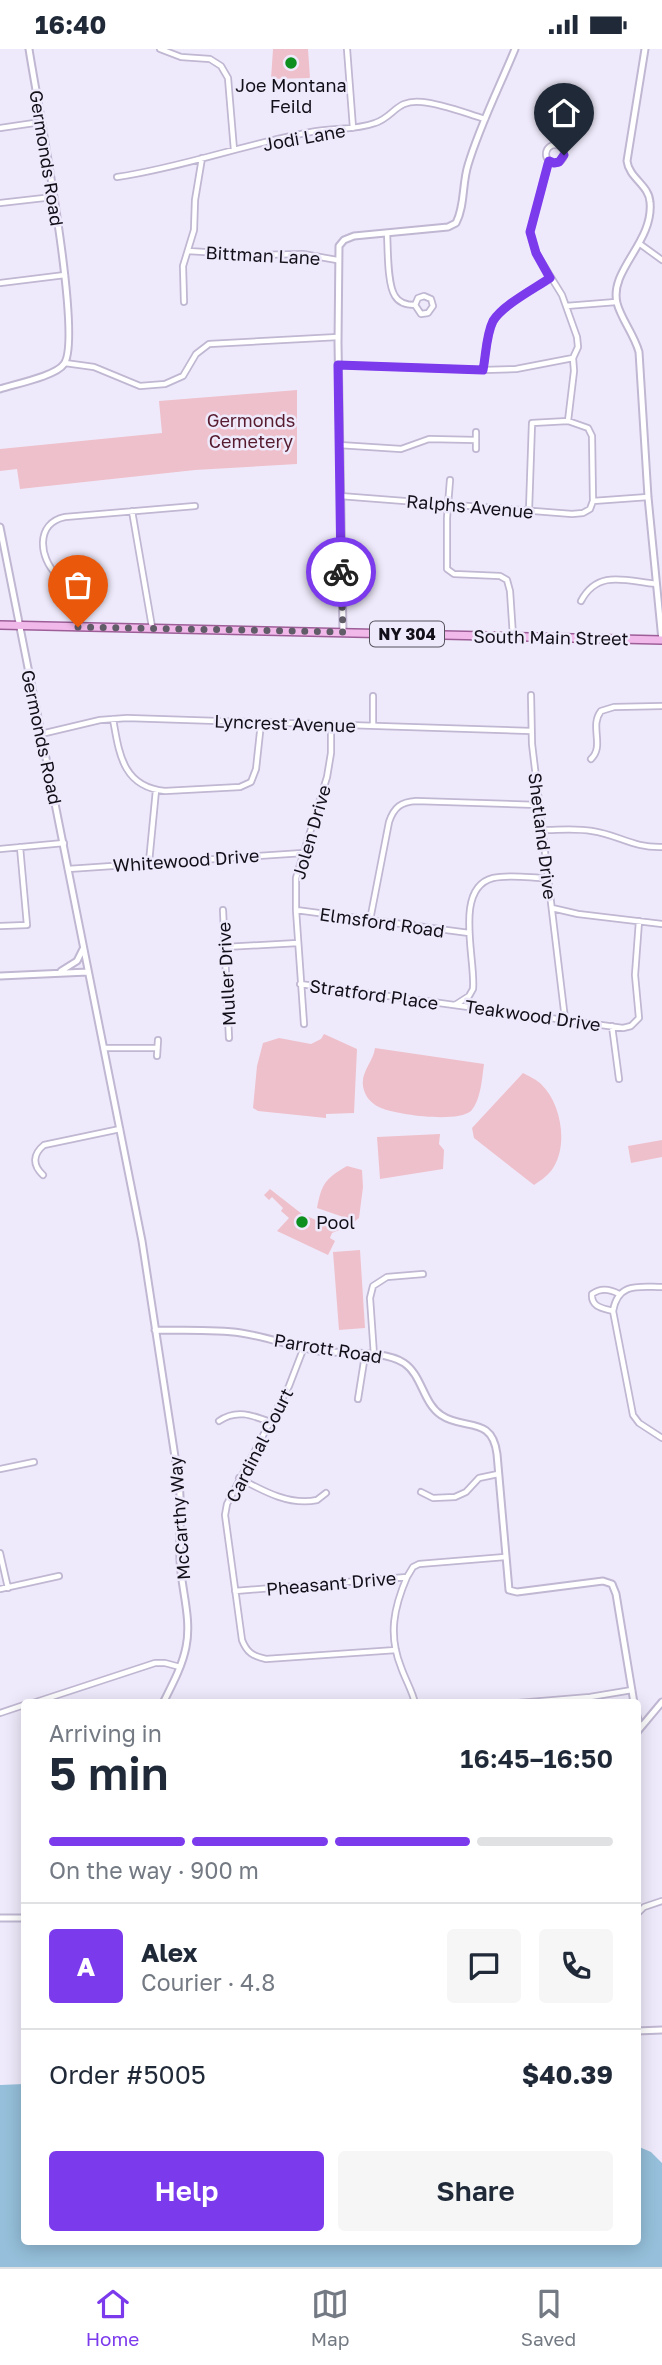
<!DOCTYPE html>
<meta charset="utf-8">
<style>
body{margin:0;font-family:"Golos Text",sans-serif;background:#f6f6f7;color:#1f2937;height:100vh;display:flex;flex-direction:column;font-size:26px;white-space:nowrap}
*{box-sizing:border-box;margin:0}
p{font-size:23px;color:#747a83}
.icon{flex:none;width:38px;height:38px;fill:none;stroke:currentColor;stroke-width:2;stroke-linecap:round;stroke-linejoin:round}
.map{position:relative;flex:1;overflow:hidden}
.sheet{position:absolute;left:21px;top:1650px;width:620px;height:546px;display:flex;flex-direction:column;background:#fff;border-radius:7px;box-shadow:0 4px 18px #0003}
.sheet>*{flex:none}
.pin{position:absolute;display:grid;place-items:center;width:60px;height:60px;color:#fff;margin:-72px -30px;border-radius:50% 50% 50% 0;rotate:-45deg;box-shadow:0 0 7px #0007}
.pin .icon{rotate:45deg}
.courier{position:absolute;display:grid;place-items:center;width:70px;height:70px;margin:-35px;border:5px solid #7c3aed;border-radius:50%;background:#fff;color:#222;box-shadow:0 2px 9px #0007}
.overview em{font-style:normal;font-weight:600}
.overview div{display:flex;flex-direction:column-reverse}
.overview{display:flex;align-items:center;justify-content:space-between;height:119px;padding:0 28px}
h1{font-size:46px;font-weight:600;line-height:52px}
.bar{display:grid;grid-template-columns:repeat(4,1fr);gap:10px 7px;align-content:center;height:84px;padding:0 28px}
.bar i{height:9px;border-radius:5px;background:#e0e1e3}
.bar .selected{background:#7c3aed}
.bar p{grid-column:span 4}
.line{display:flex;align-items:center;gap:18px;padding:0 28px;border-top:2px solid #e0e1e3}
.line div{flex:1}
.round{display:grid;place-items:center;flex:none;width:74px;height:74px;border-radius:7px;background:#f6f6f7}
.primary-button{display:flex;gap:14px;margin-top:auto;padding:14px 28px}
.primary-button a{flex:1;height:80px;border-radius:7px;background:#7c3aed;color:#fff;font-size:28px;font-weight:600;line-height:80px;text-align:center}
.primary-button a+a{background:#f6f6f7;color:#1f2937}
.status{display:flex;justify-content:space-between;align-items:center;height:49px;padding:0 35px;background:#fff;direction:ltr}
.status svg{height:19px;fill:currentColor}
.tab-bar{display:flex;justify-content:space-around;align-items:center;height:98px;border-top:2px solid #e0e1e3;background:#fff;font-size:19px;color:#747a83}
.tab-bar a{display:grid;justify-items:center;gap:4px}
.tab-bar .selected{color:#7c3aed}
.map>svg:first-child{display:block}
</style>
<div class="status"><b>16:40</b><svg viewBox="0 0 49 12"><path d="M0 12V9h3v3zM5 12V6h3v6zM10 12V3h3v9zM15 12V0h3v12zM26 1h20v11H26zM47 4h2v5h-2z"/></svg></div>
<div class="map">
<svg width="662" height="2218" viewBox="0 0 662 2218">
<rect width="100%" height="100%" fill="#efeafb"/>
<path fill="#eec0cb" d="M273,0H308L310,29L271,30Z
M297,341V415L195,421L20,440L17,420L0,422V400L162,384L159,352Z
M324,985L357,1000L354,1064L326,1065V1069L258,1062L253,1059L257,1017L263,994L279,989L311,995L321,990Z
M375,999L484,1015C482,1029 481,1051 471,1062C457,1074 398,1066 381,1059C374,1056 368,1051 365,1044C357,1025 373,1015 375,999Z
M523,1024C529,1027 537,1031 541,1035C562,1055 569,1099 551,1122C547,1127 540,1132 534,1136L474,1089L472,1079Z
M440,1085L439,1095L444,1101L443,1120L380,1130L377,1088Z
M662,1091V1108L631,1114L628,1097Z
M347,1117L362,1121L363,1138L359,1169L355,1172L317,1159C322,1134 325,1130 347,1117Z
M270,1140L302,1165L339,1181L332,1184L330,1189L335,1192L328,1206L277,1182L289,1169L281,1162L283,1159L272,1148L269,1151L264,1146Z
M360,1201L365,1279L339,1281L333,1203Z"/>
<path fill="#95bfda" d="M24,2035V2193H637V2097L651,2103L662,2114V2218H0V2036Z"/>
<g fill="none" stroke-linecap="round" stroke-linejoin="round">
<g stroke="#c0b7d2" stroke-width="8">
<path id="minor" d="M160,0L181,8L210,10L221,17L228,29L234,101
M347,0L353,79
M0,79L41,73
M546 105a9 9 0 1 1 18 0a9 9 0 1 1-18 0Z
M549,112L530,183L536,204L562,246L577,288L578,298L573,309L574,322L568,372
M117,128C185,118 250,93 317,82C336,79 356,81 375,74C394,68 396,50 422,53C443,55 465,64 485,70
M0,154L53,148
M387,184C388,199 387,235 395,247C399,254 407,256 415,256L421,265L428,264L433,257L431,250L424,247L418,249L415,256
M640,195L662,211
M188,202L252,206L303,205L337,211
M0,234L65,226
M184,253L183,217L194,181L195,151L202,109
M566,257L616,253
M65,314L94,318L140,337L165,335L183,327L196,305L209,295L338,288
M338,316L483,321L516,320L573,309
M483,321C486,306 486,286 493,273C502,256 534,240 550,229
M339,396L401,400L429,390L476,391
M476,400V383
M450,431L447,469V520L454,525L500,527L507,531L510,542L513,587
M340,447L572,465L583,464L590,460L593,452L592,387L588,379L568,372L532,374L529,461
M593,452L648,448
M132,462L152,578
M57,526C39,509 35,474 65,468L195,457
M581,552C598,520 626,532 656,535
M531,646L532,695L565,970
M113,670C119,703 122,738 165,742L240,738L251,733L256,720L261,674
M373,677V647
M41,685L100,671L127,669L531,682
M591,710C605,697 589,677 601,662L614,658L662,657
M542,781C559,781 576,779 592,782C619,786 633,799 662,798
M0,800L64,794
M149,813L156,741
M68,820L303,804
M552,859L578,865L662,875
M223,861L229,989
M296,861L469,884
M370,871L389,773C394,758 401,753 416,752L539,756
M0,877L27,876L20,798
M225,898L298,894
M300,935L623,979L631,977L639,969L635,926L639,872
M455,956L469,947L473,940C476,911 453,839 493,829C510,825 531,829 548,829
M304,975L296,861V829L327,728L331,704V676
M612,977L619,1030
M104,999H157
M157,1007L158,991
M43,1126C32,1116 33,1105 44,1096L120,1080
M662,1238C639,1238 618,1233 613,1262L633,1366L639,1374L662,1389
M613,1262C602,1259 591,1258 592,1245C600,1239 610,1240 619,1245
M304,1298L289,1337L227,1455L225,1466L242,1591C247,1604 253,1607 266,1610L396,1601
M374,1306L370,1249L373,1237L387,1228L423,1225
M358,1350L365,1306
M219,1372C236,1360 252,1366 270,1373
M0,1420L34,1413
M239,1429C263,1442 290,1457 317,1451L326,1444
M421,1443L433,1449L455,1448L466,1443L479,1429L498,1425
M0,1504L8,1539
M407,1528C394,1558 388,1586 401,1618C405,1630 412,1641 415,1654
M0,1540L59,1527
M235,1542L407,1528L413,1518L419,1515L505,1508
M33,1654L155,1614H165L180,1618
M518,1654L590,1648L632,1641
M0,1664L24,1656
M637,1865L644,1858L662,1852"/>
</g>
<g stroke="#c0b7d2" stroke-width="9">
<path id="tertiary" d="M645,0L627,112C629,129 649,136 650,153C654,193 609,221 617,254C621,270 634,285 639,303L648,448L662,591
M0,340C15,335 56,327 64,315C84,288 36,47 29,0
M0,478L142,1192L179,1434C182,1460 179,1485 180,1511C181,1540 192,1569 186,1598C182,1618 172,1636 163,1654
M343,583L338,294L339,197L344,191L354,187L448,178L456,174C465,157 462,135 468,116C480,76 499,39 515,0
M61,922L77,912L83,900
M0,927L88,923
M155,1281C184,1282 213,1280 241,1284C268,1288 293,1298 319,1302C343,1305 384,1301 404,1314C422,1326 423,1354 441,1366C464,1382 492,1366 497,1405L509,1541L517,1543L603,1532L612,1535L616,1545L634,1654
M637,1667L640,1678
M637,1683L662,1653
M0,1869H24
M637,1982L662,1981"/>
</g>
<g stroke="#9d5e98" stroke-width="10">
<path id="primary" d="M0,576L662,591"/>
</g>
<use href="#minor" stroke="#fff" stroke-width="4.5"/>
<use href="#tertiary" stroke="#fff" stroke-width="5"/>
<use href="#primary" stroke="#f1b8ea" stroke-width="7"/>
</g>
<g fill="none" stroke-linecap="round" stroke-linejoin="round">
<path stroke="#605c68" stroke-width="7" stroke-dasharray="0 12.6" d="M78,578L343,583L341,523"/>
<path stroke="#7c3aed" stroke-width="9" d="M341,523L338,316L483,321C486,306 486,286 493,272C503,256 534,240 550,229L536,204L530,183L548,115L549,112L554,114L559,113L564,106"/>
</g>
<g fill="#0d8f1f" stroke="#efeafb" stroke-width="2.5">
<circle cx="291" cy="14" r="7"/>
<circle cx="302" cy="1173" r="7"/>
</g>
<g text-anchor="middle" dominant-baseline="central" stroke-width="5" stroke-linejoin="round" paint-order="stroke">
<rect fill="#efeafb" stroke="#55515d" stroke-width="2" x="370" y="572.5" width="74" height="25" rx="5"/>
<g font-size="16" font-weight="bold" fill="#130f19">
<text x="407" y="585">NY 304</text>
</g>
<g font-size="18" fill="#130f19" stroke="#efeafb">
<text x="291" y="36">Joe Montana<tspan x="291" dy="21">Feild</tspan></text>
<text x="316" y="1173" text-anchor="start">Pool</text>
</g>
<g font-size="18" fill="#130f19" stroke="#efeafb">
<text transform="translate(304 88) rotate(-10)">Jodi Lane</text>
<text transform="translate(47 109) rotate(81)">Germonds Road</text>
<text transform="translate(263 206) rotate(3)">Bittman Lane</text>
<text transform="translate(470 457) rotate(5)">Ralphs Avenue</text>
<text transform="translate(551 588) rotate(1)">South Main Street</text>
<text transform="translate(285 674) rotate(2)">Lyncrest Avenue</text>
<text transform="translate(42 688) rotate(78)">Germonds Road</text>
<text transform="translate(311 783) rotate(-74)">Jolen Drive</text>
<text transform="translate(543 787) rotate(83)">Shetland Drive</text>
<text transform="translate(186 811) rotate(-4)">Whitewood Drive</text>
<text transform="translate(382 873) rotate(8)">Elmsford Road</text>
<text transform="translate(226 925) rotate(-93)">Muller Drive</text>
<text transform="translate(374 945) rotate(8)">Stratford Place</text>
<text transform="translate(533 966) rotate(8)">Teakwood Drive</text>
<text transform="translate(328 1299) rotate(9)">Parrott Road</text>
<text transform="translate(259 1396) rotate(-63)">Cardinal Court</text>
<text transform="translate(179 1469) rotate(-94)">McCarthy Way</text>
<text transform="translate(331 1534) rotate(-5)">Pheasant Drive</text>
</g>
<g font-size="18" fill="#561b2f" stroke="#efeafb">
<text x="251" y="371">Germonds<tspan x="251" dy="21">Cemetery</tspan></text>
</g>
</g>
</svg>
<div class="pin" style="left:78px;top:578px;background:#ea580c"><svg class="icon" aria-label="bag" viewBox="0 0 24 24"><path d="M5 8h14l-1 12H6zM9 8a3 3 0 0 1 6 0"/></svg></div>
<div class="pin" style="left:564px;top:106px;background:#1f2937"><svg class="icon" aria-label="home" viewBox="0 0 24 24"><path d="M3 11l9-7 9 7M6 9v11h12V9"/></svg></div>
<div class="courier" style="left:341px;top:523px"><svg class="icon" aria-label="bike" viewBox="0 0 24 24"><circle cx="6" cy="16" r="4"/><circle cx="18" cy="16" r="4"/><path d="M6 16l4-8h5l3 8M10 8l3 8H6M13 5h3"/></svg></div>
<section class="sheet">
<div class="overview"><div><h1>5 min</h1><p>Arriving in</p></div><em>16:45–16:50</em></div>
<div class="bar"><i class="selected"></i><i class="selected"></i><i class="selected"></i><i></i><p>On the way · 900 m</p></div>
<div class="line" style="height:126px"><b class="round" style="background:#7c3aed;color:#fff">A</b><div><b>Alex</b><p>Courier · 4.8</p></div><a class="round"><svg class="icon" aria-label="chat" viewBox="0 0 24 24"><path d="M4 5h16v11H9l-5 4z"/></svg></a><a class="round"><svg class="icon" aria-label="phone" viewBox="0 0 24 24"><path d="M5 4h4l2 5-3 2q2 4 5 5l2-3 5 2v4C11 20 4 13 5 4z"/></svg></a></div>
<div class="line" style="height:91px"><div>Order #5005</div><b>$40.39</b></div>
<div class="primary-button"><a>Help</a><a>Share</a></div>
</section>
</div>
<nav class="tab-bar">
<a class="selected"><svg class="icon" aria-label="home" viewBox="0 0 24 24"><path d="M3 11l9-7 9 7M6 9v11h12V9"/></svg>Home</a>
<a><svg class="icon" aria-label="map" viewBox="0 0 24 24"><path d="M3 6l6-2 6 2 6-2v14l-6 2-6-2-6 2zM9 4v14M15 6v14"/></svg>Map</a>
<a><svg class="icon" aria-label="saved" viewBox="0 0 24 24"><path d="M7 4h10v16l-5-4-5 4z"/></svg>Saved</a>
</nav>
